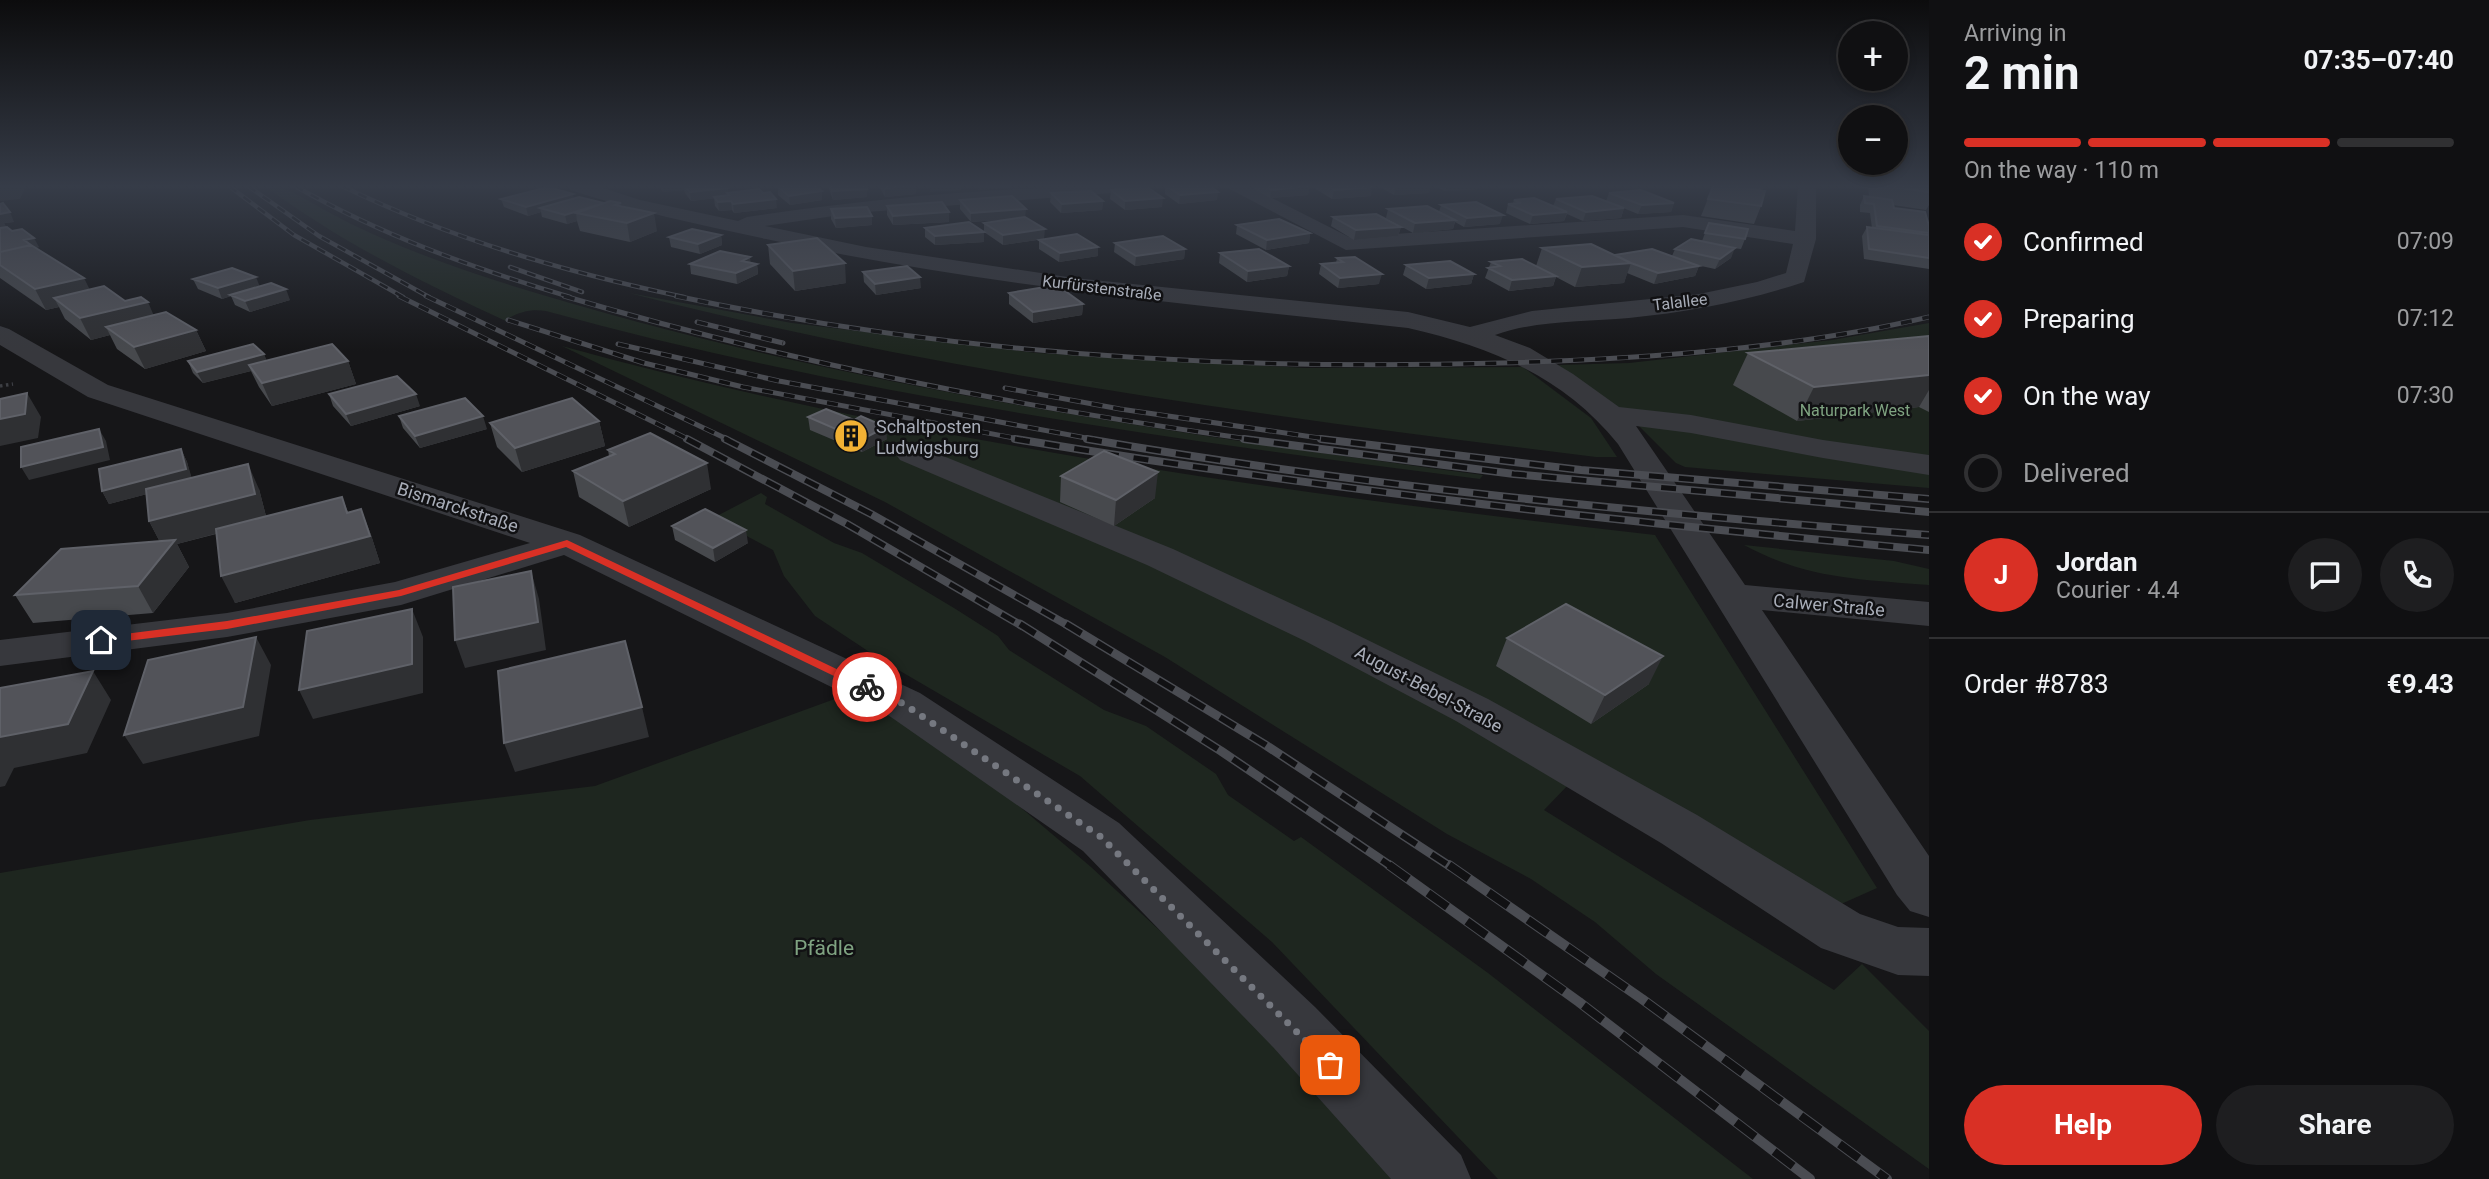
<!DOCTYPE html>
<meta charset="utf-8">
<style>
body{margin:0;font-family:Roboto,sans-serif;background:#1e1e20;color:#f1f3f6;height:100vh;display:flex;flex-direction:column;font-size:26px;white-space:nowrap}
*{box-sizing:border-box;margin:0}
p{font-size:23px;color:#9c9d9f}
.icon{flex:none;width:38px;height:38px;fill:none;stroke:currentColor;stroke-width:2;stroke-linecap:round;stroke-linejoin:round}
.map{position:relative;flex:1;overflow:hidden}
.panel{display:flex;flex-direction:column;background:#101012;width:560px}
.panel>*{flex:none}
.tools{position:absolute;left:1838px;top:21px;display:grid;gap:14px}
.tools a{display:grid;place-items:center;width:70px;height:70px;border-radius:50%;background:#101012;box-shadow:0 4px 10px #0003,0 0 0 2px #303032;font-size:35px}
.pin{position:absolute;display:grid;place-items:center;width:60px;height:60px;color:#fff;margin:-30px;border-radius:14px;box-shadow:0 4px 10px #0006}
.courier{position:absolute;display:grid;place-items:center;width:70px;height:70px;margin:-35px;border:5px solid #d93025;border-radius:50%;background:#fff;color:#222;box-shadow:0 2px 9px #0007}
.head em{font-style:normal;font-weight:700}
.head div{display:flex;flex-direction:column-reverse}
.head{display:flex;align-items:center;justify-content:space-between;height:119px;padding:0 35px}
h1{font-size:46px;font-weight:700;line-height:52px}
.bar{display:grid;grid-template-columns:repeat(4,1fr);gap:10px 7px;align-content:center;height:84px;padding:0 35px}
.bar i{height:9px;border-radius:5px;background:#303032}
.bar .on{background:#d93025}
.bar p{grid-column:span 4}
.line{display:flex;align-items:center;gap:18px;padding:0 35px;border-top:2px solid #303032}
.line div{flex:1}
.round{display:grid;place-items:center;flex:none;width:74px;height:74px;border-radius:37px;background:#1e1e20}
ol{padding:0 35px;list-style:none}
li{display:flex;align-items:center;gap:21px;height:77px}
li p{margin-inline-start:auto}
li .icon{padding:7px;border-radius:50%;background:#d93025;color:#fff;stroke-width:4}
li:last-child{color:#9c9d9f}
li i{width:38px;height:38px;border:4px solid #303032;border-radius:50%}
.action{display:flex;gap:14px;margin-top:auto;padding:14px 35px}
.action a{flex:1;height:80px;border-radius:42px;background:#d93025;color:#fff;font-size:28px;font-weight:700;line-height:80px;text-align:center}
.action a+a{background:#1e1e20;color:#f1f3f6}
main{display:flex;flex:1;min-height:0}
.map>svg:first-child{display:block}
</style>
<main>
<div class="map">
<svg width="1929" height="1179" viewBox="0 0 1929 1179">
<rect width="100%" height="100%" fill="#161618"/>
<path fill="#1e261f" d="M265,186C290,186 312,204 334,215C356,227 379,237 403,247C479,278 558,300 638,322C915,396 1199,437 1483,475L1480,479C1166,439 852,395 546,311C533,309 521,311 509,318L510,323C422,282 343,244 265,186Z
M629,293L792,323L1037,353L1305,368L1523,367L1591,418L1617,457H1596C1271,417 947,374 629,293Z
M1929,323V488L1685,467L1676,463L1626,413L1558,365L1629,363L1832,340Z
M562,346C910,442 1294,494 1655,535L1877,888L1830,909L1379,671L1571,782L1544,810L1834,990L1862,964L1929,1031V1169L1656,974L1595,922L1531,879L1447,834L1165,657L885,502Z
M761,493L767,497L765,504L834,543L862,553L954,608L998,636L1009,650L1104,710L1146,726L1216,774L1228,795L1294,841L1301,837L1488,973L1753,1179H1498L1272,942L1080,776L883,661L815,616L784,576L773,550L713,518Z
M1744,545L1894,561L1929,569V585C1859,579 1807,579 1744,545Z
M843,696L896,717L994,785L1091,867L1262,1025L1396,1179H0V873L310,820L595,786Z"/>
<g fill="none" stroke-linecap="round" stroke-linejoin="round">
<path stroke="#3d3f44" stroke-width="3.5" stroke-dasharray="2.5 3.5" stroke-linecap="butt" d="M0,386L13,384"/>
<path fill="#37383d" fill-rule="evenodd" d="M568,186H597L640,200L738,221L747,217C875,198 1003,186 1133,186L1124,192L854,213L765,226L866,247L1074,278L1408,312L1470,327L1532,311L1699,294L1757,282L1786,273L1793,244L1683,227L1346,250L1224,186H1248L1349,237L1683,215L1795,231L1798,186H1816V239L1804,282C1747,301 1689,312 1629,318C1585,322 1537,320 1495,335L1530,348L1573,374L1619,407L1691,415L1823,440L1929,455V475L1823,458L1691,433L1636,426L1745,585L1929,602V626L1762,610L1929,856V917L1910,911L1897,895L1618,444C1563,376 1490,347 1408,328C1193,305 978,285 766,239C700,225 635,211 570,190Z
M0,326L9,329L108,385L580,535L920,693L1119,823L1315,1007L1461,1155L1471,1179H1391L1273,1047L1083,851L888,715L564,555L401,605L227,637L0,666V640L227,613L395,582L530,543L88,397L0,345Z
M911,443L1173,549L1333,623L1488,699L1697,815L1860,914L1898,927L1929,928V976L1898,975L1821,948L1661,843L1456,721L1305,641L1147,565L900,460L895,453L900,446Z"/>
<g stroke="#4a4c52" stroke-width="4.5">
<path id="rail-far4" d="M229,186L294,235L403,297
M248,186L319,236L429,297
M295,186C381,235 475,269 570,297
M342,186C451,239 565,272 684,297
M510,267L582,292"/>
</g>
<g stroke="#4a4c52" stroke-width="5">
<path id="rail-far3" d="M399,296L690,440
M426,296L729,440
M564,296C789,363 1024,408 1256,440
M676,296C947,354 1224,371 1501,363C1639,359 1794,349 1929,317
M508,320L644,363L743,387L1025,440
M697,322L783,343
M618,344L779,381L1097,440
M1005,388L1120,409L1333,440"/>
</g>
<g stroke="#4a4c52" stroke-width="8">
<path id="rail-far2" d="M687,439L847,524L1022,626
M725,439L871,514L1069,626
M1015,439C1318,489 1623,522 1929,550
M1087,439C1365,487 1647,513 1929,535
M1244,439L1514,474L1929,512
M1321,439L1581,470L1929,499"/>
</g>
<g stroke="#4a4c52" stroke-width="9">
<path id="rail-far1" d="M1020,624L1221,751L1392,867
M1066,624L1264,744L1451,867"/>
</g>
<g stroke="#4a4c52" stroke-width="10">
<path id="rail" d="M1389,865L1579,1002L1810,1179
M1449,865L1642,999L1887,1179"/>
</g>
<use href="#rail-far4" stroke="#111113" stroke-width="2.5" stroke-dasharray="9" stroke-linecap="butt"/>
<use href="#rail-far3" stroke="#111113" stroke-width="3.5" stroke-dasharray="11" stroke-linecap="butt"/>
<use href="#rail-far2" stroke="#111113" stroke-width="5" stroke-dasharray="15" stroke-linecap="butt"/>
<use href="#rail-far1" stroke="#111113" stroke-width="6" stroke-dasharray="18" stroke-linecap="butt"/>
<use href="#rail" stroke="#111113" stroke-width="8" stroke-dasharray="24" stroke-linecap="butt"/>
</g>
<path fill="#47494d" d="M659,186H726L728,193L777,208L734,213L732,210L719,211L715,206L714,198L691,201L685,193L684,190L663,192Z
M828,186H865L867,189V197L833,200Z
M879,186H916V194L885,197Z
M1165,186H1210L1217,200L1179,204L1165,194Z
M1252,186H1309L1308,195L1270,198L1252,188Z
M1311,186H1370L1371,196L1332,199Z
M1378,186H1430L1429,193L1394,195Z
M1435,186H1480V189L1445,191Z
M1713,186H1764L1762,191L1761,206L1754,224L1701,216Z
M1868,186H1929V205L1926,210L1893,205L1894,208L1929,226V269L1864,259L1862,236L1867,227L1872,228L1870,213L1860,212V205L1864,196L1869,197Z
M778,187L822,191V200L790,205L778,195Z
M1111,190L1162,207L1125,210L1110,199Z
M1051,193L1103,201L1102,210L1061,213L1050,202Z
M1609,193L1674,203L1671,212L1638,214L1606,201Z
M574,198L622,206L657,231L630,242L580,231L577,221L567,224L542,217L541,212L528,216L504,207L501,199Z
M1556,199L1624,208L1621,218L1583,221L1567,214L1564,221L1530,224L1506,213L1508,204L1513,203L1514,200L1553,206Z
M960,200L1025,217L1044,239L1003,245L984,232V223L1012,219L971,222L960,209Z
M0,204L14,222L4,223L6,227L39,247L35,248L90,290L125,301L154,315L196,330L206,351L145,369L117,349L110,335L91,340L65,319L59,307L46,310L0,278Z
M1441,205L1500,224L1464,227L1455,222L1453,229L1413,233L1386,218L1388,209L1439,212Z
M887,206L949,222L893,225L887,215Z
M831,209L872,216V225L836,228L831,219Z
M1333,217L1401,227L1398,236L1354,240L1331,226Z
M1709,223L1745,239L1741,249L1733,248L1731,258L1715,269L1692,264L1699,266L1695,276L1654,284L1627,273L1624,283L1575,287L1556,277L1553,286L1509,291L1485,278L1491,262L1536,266L1542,248L1615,255L1672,256L1675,249L1702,241Z
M1237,225L1310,233L1309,243L1266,250L1236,234Z
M925,228L984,242L935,245L925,237Z
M721,235L722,245L700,254L671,247L669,237Z
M1039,240L1098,256L1059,262L1039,249Z
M1115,243L1185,249L1184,259L1135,266L1114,252Z
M768,245L846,283L795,291L770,264Z
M1220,253L1289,266L1287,276L1247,282L1219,263Z
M1337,258L1379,284L1338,288L1319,274L1321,264L1336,263Z
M750,262L757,264L758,274L737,284L691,274L690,264Z
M1406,265L1474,274L1471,284L1426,289L1403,275Z
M863,272L921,288L876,295L864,282Z
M193,279L260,286L290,300L250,312L235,305L231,296L222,299L198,289Z
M1009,293L1083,304L1082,315L1033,323L1009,304Z
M1929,336V412L1919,407L1797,421L1733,385L1748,353Z
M264,354L266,360L348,361L356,384L272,406L259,387L251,371L203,383L193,373L188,361Z
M329,394L420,406L351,426L333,406Z
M399,416L487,429L420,448L403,428Z
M808,417L887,439L862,452L810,430Z
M599,421L605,446L522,472L497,447L490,423Z
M181,449L187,462L191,478L259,489L266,516L342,497L348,512L361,509L371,535L380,563L235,603L216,534L177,544L189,567L153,613L33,623L15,595L160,542L149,521L147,494L109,504L102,491Z
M608,450L711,489L629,527L579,497L573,471L609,456Z
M1061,476L1155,498L1114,526L1060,502Z
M672,526L748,543L715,562L675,540Z
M1507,638L1649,684L1591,724L1496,666Z"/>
<path fill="#2f3033" d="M0,186H26L20,199L0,201Z
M662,186H684V190L663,192Z
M916,186V194L885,197V188Z
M930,186H961V190L930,192Z
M978,186H1012V188L978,190Z
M1309,186L1308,195L1270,198L1271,190Z
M1396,186H1430L1429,193L1394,195Z
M1447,186H1480V189L1445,191Z
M1500,186H1528L1499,188Z
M1372,187L1371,196L1332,199L1334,190Z
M728,188V197L691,201L690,192Z
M867,189V197L833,200L832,191Z
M822,191V200L790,205L789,196Z
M1218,192L1217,200L1179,204L1180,195Z
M573,194L575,203L540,208L541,212L528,216L526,207Z
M1163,198L1162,207L1125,210V201Z
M776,199L777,208L734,213L733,204Z
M731,201L732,210L719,211L718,202Z
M1103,201L1102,210L1061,213L1062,204Z
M604,203L576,213L577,221L567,224L565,215Z
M1674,203L1671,212L1638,214L1642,205Z
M1624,208L1621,218L1583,221L1586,212Z
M1026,209L1025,218L971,222V213Z
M10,212L14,222L4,223L7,229L0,230V214Z
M949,212V222L893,225V216Z
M1567,212L1564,221L1530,224L1533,215Z
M654,213L657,231L630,242L627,223Z
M1503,215L1500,224L1464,227L1467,218Z
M872,216V225L836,228L835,218Z
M1455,220L1453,229L1413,233L1415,223Z
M1401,227L1398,236L1354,240L1356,230Z
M1045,229L1044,239L1003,245V235Z
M984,232V242L935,245V236Z
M1310,233L1309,243L1266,250L1267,240Z
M721,235L722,245L700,254L698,244Z
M34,238L39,247L34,248L24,240Z
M1098,247V256L1059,262L1060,253Z
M1735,248L1731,258L1715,269L1720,259Z
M1185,249L1184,259L1135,266L1136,256Z
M750,257L751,266L757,264L758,274L737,284L736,273L742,261Z
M845,263L846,283L795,291L793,271Z
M1631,263L1624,283L1575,287L1582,267Z
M1289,266L1287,276L1247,282L1248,271Z
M1699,266L1695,276L1654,284L1658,273Z
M1382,274L1379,284L1338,288L1340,278Z
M1474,274L1471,284L1426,289L1429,278Z
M1556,276L1553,286L1509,291L1512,280Z
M256,277L260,287L230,295L231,296L222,299L218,288Z
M920,277L921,288L876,295L875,284Z
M84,278L94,298H54L59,307L46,310L35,289Z
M286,289L290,300L250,312L245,301Z
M148,302L157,323L106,327L110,335L91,340L80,318Z
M1083,304L1082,315L1033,323V312Z
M196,330L206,351L145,369L134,347Z
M264,354L269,366L249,365L251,371L203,383L197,372Z
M348,361L356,384L272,406L262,383Z
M1929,375V390L1919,407L1797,421L1814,387Z
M27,393L41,417L38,438L0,446V419Z
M416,394L420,406L351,426L346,414Z
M483,416L487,429L420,448L415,436Z
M599,421L605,446L522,472L515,448Z
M886,427L887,439L862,452L861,440Z
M99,429L106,441L110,460L29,480L21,467Z
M181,449L187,462L193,482L109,504L102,491Z
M707,463L711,489L629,527L623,501Z
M248,464L259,489L267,520L177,544L189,567L153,613L138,586L163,548L149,521Z
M1158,472L1155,498L1114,526L1116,500Z
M361,509L371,535L380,563L235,603L221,576Z
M746,530L748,543L715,562L713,548Z
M531,571L539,599L546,650L465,668L455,640Z
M412,609L423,637V693L313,719L299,690Z
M256,637L271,665L259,736L143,764L124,735Z
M1663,656L1649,684L1591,724L1605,695Z
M93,671L111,700L87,753L14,768L5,786L0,787V737Z
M642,707L649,737L515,772L504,743Z"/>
<path fill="#525359" stroke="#5f6168" stroke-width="2" d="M685,186H726L728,188L690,192Z
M781,186H815L822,191L789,196L778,187Z
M830,186H865L867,189L832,191Z
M884,186H908L885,188Z
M1167,186H1210L1218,192L1180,195Z
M1266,186H1309L1271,190Z
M1327,186H1370L1372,187L1334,190Z
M1713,186H1729L1765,191L1761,206L1708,199Z
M1886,186H1929V192Z
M548,187L573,194L526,207L501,199Z
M1147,187L1163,198L1125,201L1111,190Z
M759,189L763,193L770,192L776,199L733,204L731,201L718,202L714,197L729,195L727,193Z
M1641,190L1674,203L1642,205L1609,193Z
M1091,191L1103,201L1062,204L1051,193Z
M1012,196L1026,209L971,213L960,200Z
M1592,196L1624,208L1586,212L1556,199Z
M1864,196L1892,200L1894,208L1925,212L1929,226V233L1877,226L1874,204L1865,203Z
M579,197L604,203L565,215L540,208Z
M1534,198L1567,212L1533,215L1508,204L1521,203L1514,200Z
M610,201L621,203L615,205L654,213L627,223L576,213Z
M942,202L949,212L893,216L887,206Z
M1476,202L1503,215L1467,218L1441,205Z
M3,203L10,212L0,214V204Z
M1427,206L1455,220L1415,223L1388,209Z
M867,207L872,216L835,218L831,209Z
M1376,214L1401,227L1356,230L1333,217Z
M1025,217L1045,229L1003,235L984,223Z
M1279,219L1310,233L1267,240L1237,225Z
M969,222L984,232L935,236L925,228Z
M1709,223L1748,229L1745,239L1705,233Z
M7,227L12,231L22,229L34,238L24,240L31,245L0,252V228Z
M1867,227L1929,235V258L1869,249Z
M692,229L721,235L698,244L669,237Z
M1077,234L1098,247L1060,253L1039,240Z
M1163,236L1185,249L1136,256L1115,243Z
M817,238L845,263L793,271L768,245Z
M1691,239L1735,248L1720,259L1675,249Z
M1591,244L1631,263L1582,267L1542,248Z
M31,245L84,278L35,289L0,265V252Z
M1259,249L1289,266L1248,271L1220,253Z
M1652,249L1699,266L1658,273L1631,263L1615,255Z
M720,251L750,257L742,261L757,264L736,273L690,264Z
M1355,257L1382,274L1340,278L1321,264L1343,262L1337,258Z
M1522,259L1556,276L1512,280L1488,268L1500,266L1491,262Z
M1450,261L1474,274L1429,278L1406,265Z
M907,266L920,277L875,284L863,272Z
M232,268L256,277L218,288L193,279Z
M271,283L286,289L245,301L230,295Z
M1057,285L1083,304L1033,312L1009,293Z
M104,286L125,301L141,297L148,302L80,318L54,298Z
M166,312L196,330L134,347L106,327Z
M1929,336V375L1814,387L1748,353Z
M253,344L264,354L197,372L188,361Z
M332,344L348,361L262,383L249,365Z
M397,376L416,394L346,414L329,394Z
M27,393L25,414L0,419V399Z
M465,398L483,416L415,436L399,416Z
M572,398L599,421L515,448L490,423Z
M826,409L854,420L861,416L886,427L861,440L808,417Z
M99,429L103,447L21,467V447Z
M650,433L707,463L623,501L573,471L615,454L608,450Z
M181,449L186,469L102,491L99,469Z
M1104,451L1158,472L1116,500L1061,476Z
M248,464L255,494L149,521L146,489Z
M342,497L347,513L361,509L370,536L221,576L216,529Z
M705,509L746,530L713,548L672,526Z
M175,540L138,586L15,595L61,549Z
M531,571L538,622L455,640L453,587Z
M1566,604L1663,656L1605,695L1507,638Z
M412,609V664L299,690L307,631Z
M256,637L243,707L124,735L148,660Z
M625,641L642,707L504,743L498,671Z
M93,671L68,724L0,737V688Z"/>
<linearGradient id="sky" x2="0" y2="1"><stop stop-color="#0c0c0d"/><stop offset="0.53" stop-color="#363c48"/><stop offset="1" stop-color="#363c48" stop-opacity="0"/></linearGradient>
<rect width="1929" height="351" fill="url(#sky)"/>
<path fill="#d93025" d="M567,540L874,687L867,691L863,690L566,547L401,596L227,629L101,644L95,640L101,637L227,621L399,590Z"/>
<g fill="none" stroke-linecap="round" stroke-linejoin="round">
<path stroke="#757880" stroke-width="7" stroke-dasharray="0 12.6" d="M867,687L904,704L1101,837L1330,1065"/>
</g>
<defs>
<g id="building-disc" transform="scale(1.75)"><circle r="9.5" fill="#f2b134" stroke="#111113"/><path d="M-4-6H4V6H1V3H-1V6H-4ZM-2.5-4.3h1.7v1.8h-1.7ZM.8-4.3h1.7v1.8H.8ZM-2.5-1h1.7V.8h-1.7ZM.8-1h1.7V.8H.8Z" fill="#111"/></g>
</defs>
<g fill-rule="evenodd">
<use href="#building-disc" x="851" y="436"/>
</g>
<g text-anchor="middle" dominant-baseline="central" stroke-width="5" stroke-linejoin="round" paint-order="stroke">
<g font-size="16" fill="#a8adb8" stroke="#111113">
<text transform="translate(1102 288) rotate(7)">Kurfürstenstraße</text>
<text transform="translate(1680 302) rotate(-7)">Talallee</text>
</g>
<g font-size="16" fill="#7fa381" stroke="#111113">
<text x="1855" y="410">Naturpark West</text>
</g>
<g font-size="18" fill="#a8adb8" stroke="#111113" text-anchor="start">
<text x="876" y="426">Schaltposten<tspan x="876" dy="21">Ludwigsburg</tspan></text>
</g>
<g font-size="18" fill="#a8adb8" stroke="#111113">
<text transform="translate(458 507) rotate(18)">Bismarckstraße</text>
<text transform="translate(1829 605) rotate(5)">Calwer Straße</text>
<text transform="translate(1429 689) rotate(28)">August-Bebel-Straße</text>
</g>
<g font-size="21" fill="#7fa381" stroke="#111113">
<text x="824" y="948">Pfädle</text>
</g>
</g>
</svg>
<div class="tools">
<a>+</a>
<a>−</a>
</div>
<div class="pin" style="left:1330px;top:1065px;background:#ea580c"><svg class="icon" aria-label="bag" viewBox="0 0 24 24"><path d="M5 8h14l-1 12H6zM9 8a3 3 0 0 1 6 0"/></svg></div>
<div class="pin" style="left:101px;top:640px;background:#1f2937"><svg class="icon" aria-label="home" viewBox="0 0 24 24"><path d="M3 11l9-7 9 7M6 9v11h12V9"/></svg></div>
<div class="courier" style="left:867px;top:687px"><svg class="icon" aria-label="bike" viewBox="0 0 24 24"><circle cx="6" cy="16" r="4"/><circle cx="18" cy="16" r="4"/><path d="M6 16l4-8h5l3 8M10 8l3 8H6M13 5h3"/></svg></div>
</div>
<section class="panel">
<div class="head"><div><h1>2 min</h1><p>Arriving in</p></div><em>07:35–07:40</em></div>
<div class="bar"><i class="on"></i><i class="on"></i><i class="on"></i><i></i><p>On the way · 110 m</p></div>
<ol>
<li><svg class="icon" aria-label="check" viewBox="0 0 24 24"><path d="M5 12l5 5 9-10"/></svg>Confirmed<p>07:09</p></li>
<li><svg class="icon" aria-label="check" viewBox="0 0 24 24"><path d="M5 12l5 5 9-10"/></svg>Preparing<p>07:12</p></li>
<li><svg class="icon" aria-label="check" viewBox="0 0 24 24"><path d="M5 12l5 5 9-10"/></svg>On the way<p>07:30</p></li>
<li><i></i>Delivered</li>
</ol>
<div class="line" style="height:126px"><b class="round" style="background:#d93025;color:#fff">J</b><div><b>Jordan</b><p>Courier · 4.4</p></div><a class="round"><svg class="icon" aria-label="chat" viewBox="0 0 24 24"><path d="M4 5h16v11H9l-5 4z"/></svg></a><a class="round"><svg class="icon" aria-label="phone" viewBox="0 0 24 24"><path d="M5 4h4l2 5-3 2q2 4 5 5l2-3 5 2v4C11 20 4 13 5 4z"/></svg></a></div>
<div class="line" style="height:91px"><div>Order #8783</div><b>€9.43</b></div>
<div class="action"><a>Help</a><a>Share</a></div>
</section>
</main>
